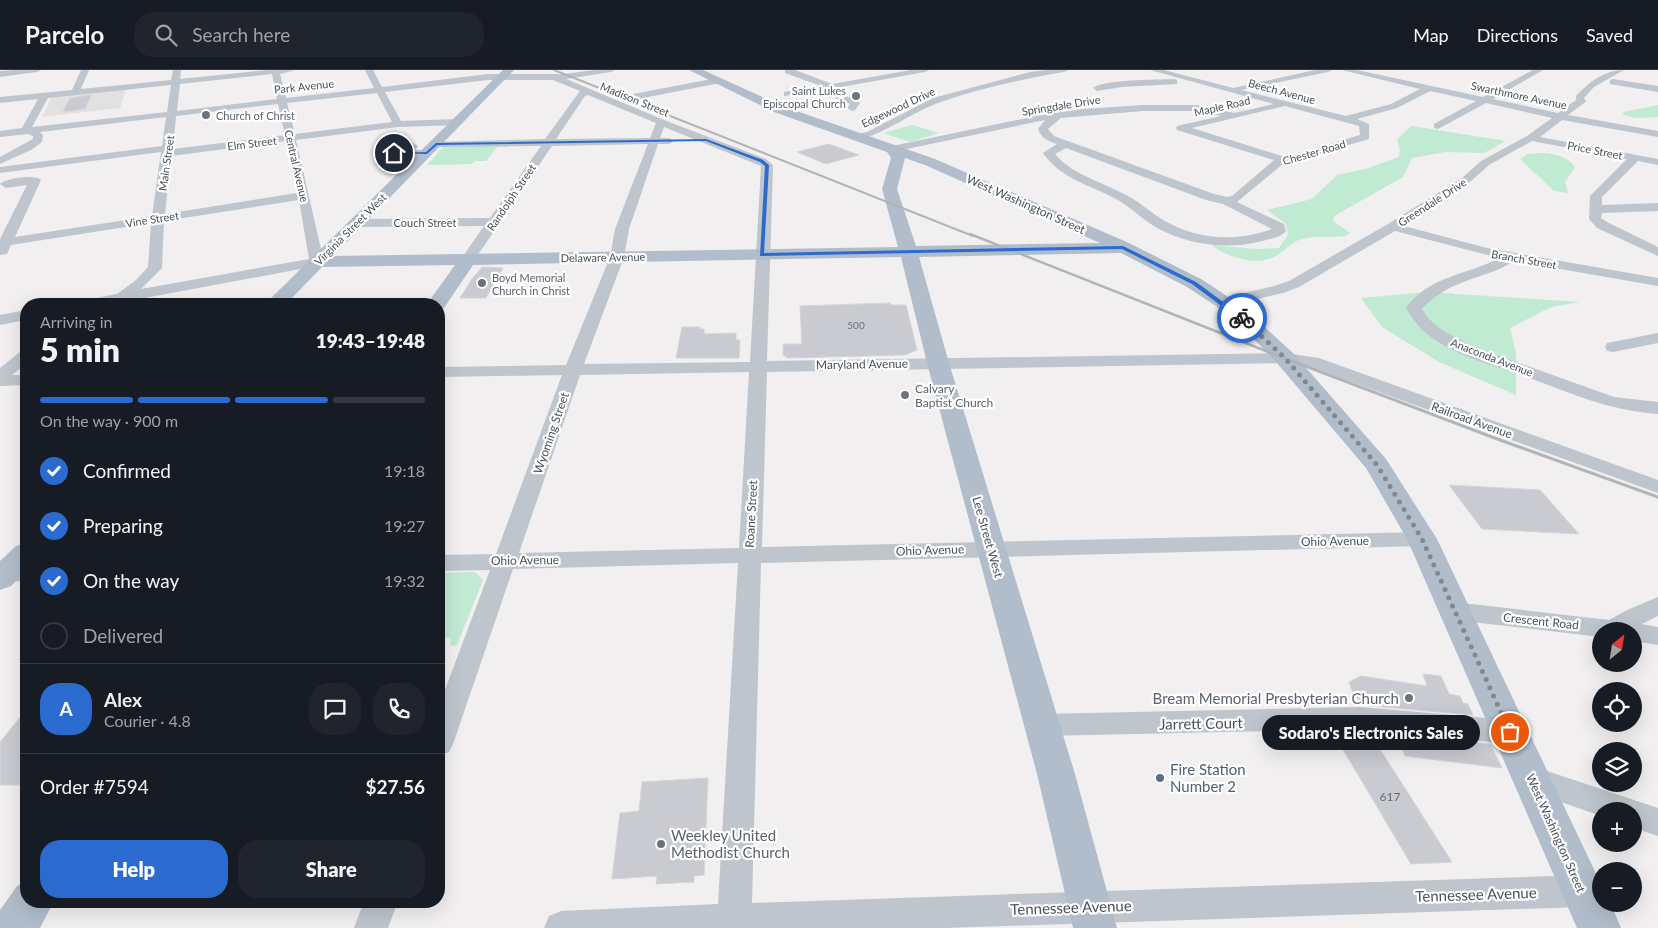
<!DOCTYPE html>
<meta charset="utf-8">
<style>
body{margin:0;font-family:Lato,sans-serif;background:#20242c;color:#f1f3f6;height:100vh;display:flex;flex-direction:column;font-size:19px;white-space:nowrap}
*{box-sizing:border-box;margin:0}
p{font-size:16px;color:#9ea1a6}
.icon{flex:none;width:28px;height:28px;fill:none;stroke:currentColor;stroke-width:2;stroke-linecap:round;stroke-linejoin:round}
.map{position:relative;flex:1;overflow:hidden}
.panel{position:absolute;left:20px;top:228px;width:425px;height:610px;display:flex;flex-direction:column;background:#171b24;border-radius:20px;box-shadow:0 5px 20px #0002}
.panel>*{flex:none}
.needle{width:32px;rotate:30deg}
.fabs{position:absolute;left:1592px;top:552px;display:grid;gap:10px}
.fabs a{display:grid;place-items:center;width:50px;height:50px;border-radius:50%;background:#171b24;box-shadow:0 5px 20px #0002;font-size:25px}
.pin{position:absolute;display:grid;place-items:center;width:42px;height:42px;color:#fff;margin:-21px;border:2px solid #fff;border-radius:50%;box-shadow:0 1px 5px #0007}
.courier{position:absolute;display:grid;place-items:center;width:50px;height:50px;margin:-25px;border:4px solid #2b6acf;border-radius:50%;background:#fff;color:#222;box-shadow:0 1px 6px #0007}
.bubble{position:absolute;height:35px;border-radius:18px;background:#171b24;box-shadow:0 5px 20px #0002;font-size:16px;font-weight:800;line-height:35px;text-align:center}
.headline em{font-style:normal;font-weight:800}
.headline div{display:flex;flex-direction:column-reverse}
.headline{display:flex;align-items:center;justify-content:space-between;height:85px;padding:0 20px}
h1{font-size:32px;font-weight:800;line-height:38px}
.bar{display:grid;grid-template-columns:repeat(4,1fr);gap:8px 5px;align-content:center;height:60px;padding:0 20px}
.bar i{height:6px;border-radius:4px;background:#363941}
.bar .selected{background:#2b6acf}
.bar p{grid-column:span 4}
.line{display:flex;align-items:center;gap:12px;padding:0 20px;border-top:1px solid #363941}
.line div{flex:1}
.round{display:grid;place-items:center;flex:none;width:52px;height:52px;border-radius:20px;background:#20242c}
ol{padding:0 20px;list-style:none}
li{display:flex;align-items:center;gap:15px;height:55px}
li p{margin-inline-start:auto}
li .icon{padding:5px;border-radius:50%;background:#2b6acf;color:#fff;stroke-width:4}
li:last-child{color:#9ea1a6}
li i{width:28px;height:28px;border:2px solid #363941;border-radius:50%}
.cta{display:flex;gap:10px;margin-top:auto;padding:10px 20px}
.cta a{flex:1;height:58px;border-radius:20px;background:#2b6acf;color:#fff;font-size:20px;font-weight:800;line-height:58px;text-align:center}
.cta a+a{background:#20242c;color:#f1f3f6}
header{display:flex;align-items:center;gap:30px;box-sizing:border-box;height:70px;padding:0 25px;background:#171b24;border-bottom:1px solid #363941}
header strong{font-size:24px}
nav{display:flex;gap:28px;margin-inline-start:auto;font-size:18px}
.search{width:350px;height:45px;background:#20242c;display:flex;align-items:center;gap:12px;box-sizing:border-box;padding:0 18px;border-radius:20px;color:#9ea1a6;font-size:19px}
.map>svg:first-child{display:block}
</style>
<header>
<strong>Parcelo</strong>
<div class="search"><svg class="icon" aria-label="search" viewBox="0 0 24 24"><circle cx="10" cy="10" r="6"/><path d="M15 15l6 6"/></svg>Search here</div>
<nav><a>Map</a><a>Directions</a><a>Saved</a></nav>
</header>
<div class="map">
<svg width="1658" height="858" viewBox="0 0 1658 858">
<rect width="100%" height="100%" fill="#f1efef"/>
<path fill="#e2e0e0" d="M126,19L120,38L42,47L52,26Z"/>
<path fill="#c1ead3" d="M1658,35V47L1636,48L1624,45L1623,42Z
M912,55L939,63L910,72L883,63Z
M1412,56L1506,71L1484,83L1445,82L1412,88L1403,107L1334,146L1333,151L1350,163L1345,166C1330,168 1313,165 1299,170C1288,174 1283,183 1274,187C1254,196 1228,187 1211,175L1256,179L1279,178L1288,165L1286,154L1267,140L1312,129L1337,105L1365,99L1399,87L1400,80L1397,69Z
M499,75L486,91H475L472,94L427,95L444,76Z
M1541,83C1553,83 1568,87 1575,97L1565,112L1568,123L1554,121L1520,89L1528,84Z
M1427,222L1580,232L1551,237L1510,258L1516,283V325L1439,292L1382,257L1361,228Z
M475,502L483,510L457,575L450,576L451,568H439V503Z"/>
<path fill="#c9cbd1" stroke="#d3d5d9" d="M91,25L85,39L63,42L70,28Z
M829,74L859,85L826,94L797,82Z
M482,197L503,198L486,228H460L472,209Z
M890,233L891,235H906L917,280L905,285L788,288L783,285V274H802L800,236Z
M682,257H700V259H704V264L736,263V270H740L739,288H676Z
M1449,415L1540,420L1579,464L1482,459Z
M1423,604L1441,606L1449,624L1460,626L1463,633L1468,634L1473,645L1362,635L1361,631L1354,626L1349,612L1361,606L1427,616Z
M26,640V715H0V672Z
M1332,661L1369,662L1452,792L1411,794Z
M1397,665L1490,674L1502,698L1405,686Z
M708,708L704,805L694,806V812L656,814L657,806L612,809L620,743L639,741L642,712Z"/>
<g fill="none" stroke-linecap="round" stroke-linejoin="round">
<path fill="#bec5cc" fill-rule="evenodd" d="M14,0H41L37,2L0,7V1Z
M81,0H89L81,19L171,10L173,0H181L180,9L267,0H295L280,4L286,28L374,18L365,0H373L382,17L488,4H564L594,0H615L611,2L566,9L664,50L766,89L773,95L767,291L1285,283L1319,288L1658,410V423L1310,297L1285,293L767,302L762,477L1422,462L1430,464L1433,469L1430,474L1422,476L761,493L752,833L1582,805L1594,810L1599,821L1594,832L1582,837L945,858H544L549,846L561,841L718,834L738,493L513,499L453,674L449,682L439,686V636L490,500L439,501V485L496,484L562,305L439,307V297L566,295L610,187L615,159L648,74L552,76L473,192L468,193L461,189L484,156L356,157L350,153L356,149L490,148L541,76L436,77L432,76L431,74L432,72L545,69L580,21L553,10H488L385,22L401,51L457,49L462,52L457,55L398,57L296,70L324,192L322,195L112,234H79L81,231L117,224L136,210L148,197L151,153L11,175L7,184L0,185V169L27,115L6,118L0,114C7,108 34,104 41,110L15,167L152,146L161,82L0,103V97L162,76L166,47L40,62L43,65L42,72L31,80L0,94V87L33,69V66L28,64L0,67V61L22,58L38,29L0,33V27L72,20ZM272,4L277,29L177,41L180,14ZM171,15L167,42L32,57L48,28ZM377,23L392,52L295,64L287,33ZM588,25L656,53L650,68L556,69L585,26ZM278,34L285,65L173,79L176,46ZM664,57L761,96L750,292L584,294L624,187L629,159L658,74H669L674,71L669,68H660ZM286,71L297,123L165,144L171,86ZM299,130L309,189L141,219L162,198L164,151ZM749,302L739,478L519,483L580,305Z
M785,0H795L832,14L911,0H929L925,2L830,19L858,31L860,33L855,40L852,41L847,38L850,34L819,21L784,26V22L821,16L785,3Z
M1047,0H1068L1064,2C1023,9 980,18 941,32C911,42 888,63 857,70L852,67L853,65L867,62L933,28L1030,2Z
M1150,0H1164L1233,18L1315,0H1332L1328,2L1241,20L1346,46L1391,34L1420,19L1342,0H1357L1483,27L1533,0H1543L1493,29L1558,43L1576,30V26C1589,12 1605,0 1624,0L1594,17L1584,28L1586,31L1584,33L1568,45L1658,61V67L1562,50L1540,67L1658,89V95L1638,91L1602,127V135L1658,133V141L1602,143L1601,148L1607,152L1658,177V186L1597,158L1589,149L1590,126L1627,89L1532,71L1489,95L1470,112L1404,156L1487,178L1658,208V216L1514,191C1499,201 1482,205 1466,211C1449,217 1434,226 1422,239L1429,249L1442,260L1472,276L1614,327L1658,332V344C1608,341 1565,321 1519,304C1492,295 1464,288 1440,273C1426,265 1414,253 1406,238C1428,206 1468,205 1499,188L1395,161L1299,217L1283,223L1223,237L1218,235L1215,232L1218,229L1274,216L1289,211L1388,154L1462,108L1481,91L1527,66L1552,48L1486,33L1438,59L1434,58V54L1476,31L1430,21L1397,38L1357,49L1369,54V69L1283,94L1237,132L1284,154L1286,161C1280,168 1266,170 1258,172C1224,180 1187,174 1157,158C1143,150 1131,137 1116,129C1090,115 1061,109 1043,83L1057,74C1048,71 1042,69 1038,59L1045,50L892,82L887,79L892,76L1041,45L1083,39L1143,35H1199L1234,43L1274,34ZM1285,36L1359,56L1360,65L1285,87L1192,58ZM1143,41H1199L1221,46L1177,56L1176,58L1177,60L1274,90L1232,126L1227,127L1214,124L1054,66L1048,59L1061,48ZM1066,78L1206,130L1223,134L1272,159C1237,172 1198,170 1165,151C1151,143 1139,131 1124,124C1100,111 1073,105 1055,84Z
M717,8L720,9V13L633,30L628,27L633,24Z
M1174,9L1177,10V14L1122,17L1097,21L1093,18C1104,9 1157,10 1174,9Z
M1613,9L1658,16V22L1610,14V10Z
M391,73H413L418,76L415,80H427L432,83L427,86L379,85L378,83L387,74Z
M26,240V250L0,255V245Z
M1658,263V273L1613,282L1607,281L1605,277L1607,273Z
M26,281V294L12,305H26V315L0,316V298L20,282Z
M26,495V511L0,512V496Z
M1658,527V546L1642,554L1658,557V575L1634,571V561H1601V567L1454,550L1445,547L1442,541L1445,535L1454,532L1609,550L1627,540Z
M1360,637L1510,650L1520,654L1524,662L1520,670L1510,674L1360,659L1042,666L1032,663L1028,655L1032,647L1042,644Z
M1532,696L1658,738V766L1634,758V741H1601V746L1521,718L1517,709L1521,700Z
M364,831H398L388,858H354Z"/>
<path fill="#b1bdcb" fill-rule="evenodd" d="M503,0H514L333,186L898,177L882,119L891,88L887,82L774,42L689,0H703L782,36L935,89L1129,173L1201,209L1230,228L1260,253L1293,283L1386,389L1437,469L1601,814V834H1611L1621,858H1577L1407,469L1366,398L1277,293L1246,261L1216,236L1187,217L1121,183L919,187L949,293L1075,704L1117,858H1073L1037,704L927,293L901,187L473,195L444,238L439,240V234H427L455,195L322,197L286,234H265ZM905,88L925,95L1100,173L916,176L897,119Z
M26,473V501L11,516L0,520V491L16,476Z
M26,812V831H54L40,858H0V840L17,816Z"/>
<path stroke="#b1b4b8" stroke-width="2" d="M554,0L973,166"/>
<path stroke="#b1b4b8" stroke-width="2.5" d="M970,164L1271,283"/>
<path stroke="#b1b4b8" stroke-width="3" d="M1268,282L1500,370L1658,427"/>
</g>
<path fill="#2b6acf" d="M706,69L763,90L769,95L764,183L1123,176L1196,212L1245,248L1240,250L1192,214L1122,179L760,186L765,96L760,92L706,71L437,75L427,84L392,83L426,82L436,73Z"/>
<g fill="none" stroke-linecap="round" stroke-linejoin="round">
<path stroke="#83888e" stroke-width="5" stroke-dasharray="0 9" d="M1242,248L1285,288L1377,395L1422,469L1510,662"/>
</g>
<g fill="#6b7280" stroke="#fff" stroke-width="2">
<circle cx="856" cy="26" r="5"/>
<circle cx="206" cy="45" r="5"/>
<circle cx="482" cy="213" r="5"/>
<circle cx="905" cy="325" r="5"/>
<circle cx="1409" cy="628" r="5"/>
<circle cx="661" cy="774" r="5"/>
</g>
<circle fill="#5c6f8a" stroke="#fff" stroke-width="2" cx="1160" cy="708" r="5"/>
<g text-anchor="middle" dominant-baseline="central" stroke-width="4.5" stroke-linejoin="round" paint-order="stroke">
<g font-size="10" fill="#687078">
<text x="856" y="255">500</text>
</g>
<g font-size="11" fill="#48515a" stroke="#fff">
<text transform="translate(304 16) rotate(-6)">Park Avenue</text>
<text transform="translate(1282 21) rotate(15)">Beech Avenue</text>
<text transform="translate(1519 25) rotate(12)">Swarthmore Avenue</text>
<text transform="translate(635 29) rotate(22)">Madison Street</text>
<text transform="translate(1061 35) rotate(-9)">Springdale Drive</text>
<text transform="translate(1222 36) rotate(-13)">Maple Road</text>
<text transform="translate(898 37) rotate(-25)">Edgewood Drive</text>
<text transform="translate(252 73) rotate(-7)">Elm Street</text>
<text transform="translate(1595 80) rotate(11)">Price Street</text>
<text transform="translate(1314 82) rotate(-16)">Chester Road</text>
<text transform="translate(166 93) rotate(-82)">Main Street</text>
<text transform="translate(297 96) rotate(77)">Central Avenue</text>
<text transform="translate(511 127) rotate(-56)">Randolph Street</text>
<text transform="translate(1432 132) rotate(-33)">Greendale Drive</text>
<text transform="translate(152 149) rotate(-9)">Vine Street</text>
<text x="425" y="152">Couch Street</text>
<text transform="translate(350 159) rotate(-45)">Virginia Street West</text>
<text transform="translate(603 187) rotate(-1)">Delaware Avenue</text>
<text transform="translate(1524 189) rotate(10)">Branch Street</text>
<text transform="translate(1492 287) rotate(21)">Anaconda Avenue</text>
</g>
<g font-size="11" fill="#5b616d" stroke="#fff" text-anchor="start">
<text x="846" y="20" text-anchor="end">Saint Lukes<tspan x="846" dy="13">Episcopal Church</tspan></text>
<text x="216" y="45">Church of Christ</text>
<text x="492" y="207">Boyd Memorial<tspan x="492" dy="13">Church in Christ</tspan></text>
</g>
<g font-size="12" fill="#48515a" stroke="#fff">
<text transform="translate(1026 134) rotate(24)">West Washington Street</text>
<text transform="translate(862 294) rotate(-1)">Maryland Avenue</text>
<text transform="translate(1472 350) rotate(20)">Railroad Avenue</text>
<text transform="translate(551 363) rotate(-71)">Wyoming Street</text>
<text transform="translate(751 444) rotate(-87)">Roane Street</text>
<text transform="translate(988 467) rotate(74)">Lee Street West</text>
<text transform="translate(1335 471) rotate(-1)">Ohio Avenue</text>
<text transform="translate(930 480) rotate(-2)">Ohio Avenue</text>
<text transform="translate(525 490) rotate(-1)">Ohio Avenue</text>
<text transform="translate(1541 551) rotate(6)">Crescent Road</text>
<text transform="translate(1556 763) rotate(66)">West Washington Street</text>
</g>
<g font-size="12" fill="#5b616d" stroke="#fff" text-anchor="start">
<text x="915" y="318">Calvary<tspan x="915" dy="14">Baptist Church</tspan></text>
</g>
<g font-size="12" fill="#687078">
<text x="1390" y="726">617</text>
</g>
<g font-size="15" fill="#5b616d" stroke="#fff" text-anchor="end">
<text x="1399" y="628">Bream Memorial Presbyterian Church</text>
<text x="671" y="765" text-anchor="start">Weekley United<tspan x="671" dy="17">Methodist Church</tspan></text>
</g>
<g font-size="15" fill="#48515a" stroke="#fff">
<text transform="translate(1201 653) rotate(-1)">Jarrett Court</text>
<text transform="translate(1476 824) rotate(-2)">Tennessee Avenue</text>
<text transform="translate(1071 837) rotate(-2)">Tennessee Avenue</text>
</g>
<g font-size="15" fill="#4e5e75" stroke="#fff" text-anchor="start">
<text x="1170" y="699">Fire Station<tspan x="1170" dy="17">Number 2</tspan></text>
</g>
</g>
</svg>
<div class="fabs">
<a><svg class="needle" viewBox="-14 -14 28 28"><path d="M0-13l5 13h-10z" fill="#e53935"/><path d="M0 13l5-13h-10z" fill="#9ea1a6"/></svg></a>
<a><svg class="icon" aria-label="locate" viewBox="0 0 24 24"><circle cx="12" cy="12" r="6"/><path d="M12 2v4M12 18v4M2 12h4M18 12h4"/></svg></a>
<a><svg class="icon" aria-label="layers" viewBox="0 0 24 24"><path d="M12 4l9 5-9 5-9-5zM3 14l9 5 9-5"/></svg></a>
<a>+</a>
<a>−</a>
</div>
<div class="pin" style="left:1510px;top:662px;background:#ea580c"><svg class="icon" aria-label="bag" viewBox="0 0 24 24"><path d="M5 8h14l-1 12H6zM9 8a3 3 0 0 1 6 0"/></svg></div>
<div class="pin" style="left:394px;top:83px;background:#1f2937"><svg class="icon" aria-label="home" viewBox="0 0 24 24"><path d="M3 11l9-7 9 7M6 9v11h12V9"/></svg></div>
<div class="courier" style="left:1242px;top:248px"><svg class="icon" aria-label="bike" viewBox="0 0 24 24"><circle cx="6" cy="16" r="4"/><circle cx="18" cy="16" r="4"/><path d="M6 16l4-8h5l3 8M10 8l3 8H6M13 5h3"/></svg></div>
<div class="bubble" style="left:1262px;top:645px;width:218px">Sodaro's Electronics Sales</div>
<section class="panel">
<div class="headline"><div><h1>5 min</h1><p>Arriving in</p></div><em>19:43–19:48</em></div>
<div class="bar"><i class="selected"></i><i class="selected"></i><i class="selected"></i><i></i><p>On the way · 900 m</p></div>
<ol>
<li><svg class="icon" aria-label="check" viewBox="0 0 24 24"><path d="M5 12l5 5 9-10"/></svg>Confirmed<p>19:18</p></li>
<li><svg class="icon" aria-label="check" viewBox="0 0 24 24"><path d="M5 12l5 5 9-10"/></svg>Preparing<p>19:27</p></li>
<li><svg class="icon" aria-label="check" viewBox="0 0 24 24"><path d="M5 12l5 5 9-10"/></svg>On the way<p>19:32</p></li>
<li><i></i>Delivered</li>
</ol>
<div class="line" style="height:90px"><b class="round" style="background:#2b6acf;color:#fff">A</b><div><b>Alex</b><p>Courier · 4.8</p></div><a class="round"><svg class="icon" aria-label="chat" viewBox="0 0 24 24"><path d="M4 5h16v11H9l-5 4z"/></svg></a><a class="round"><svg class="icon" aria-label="phone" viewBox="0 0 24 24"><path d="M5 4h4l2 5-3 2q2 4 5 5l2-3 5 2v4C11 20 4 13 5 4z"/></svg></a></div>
<div class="line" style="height:65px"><div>Order #7594</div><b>$27.56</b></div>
<div class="cta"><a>Help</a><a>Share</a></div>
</section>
</div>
